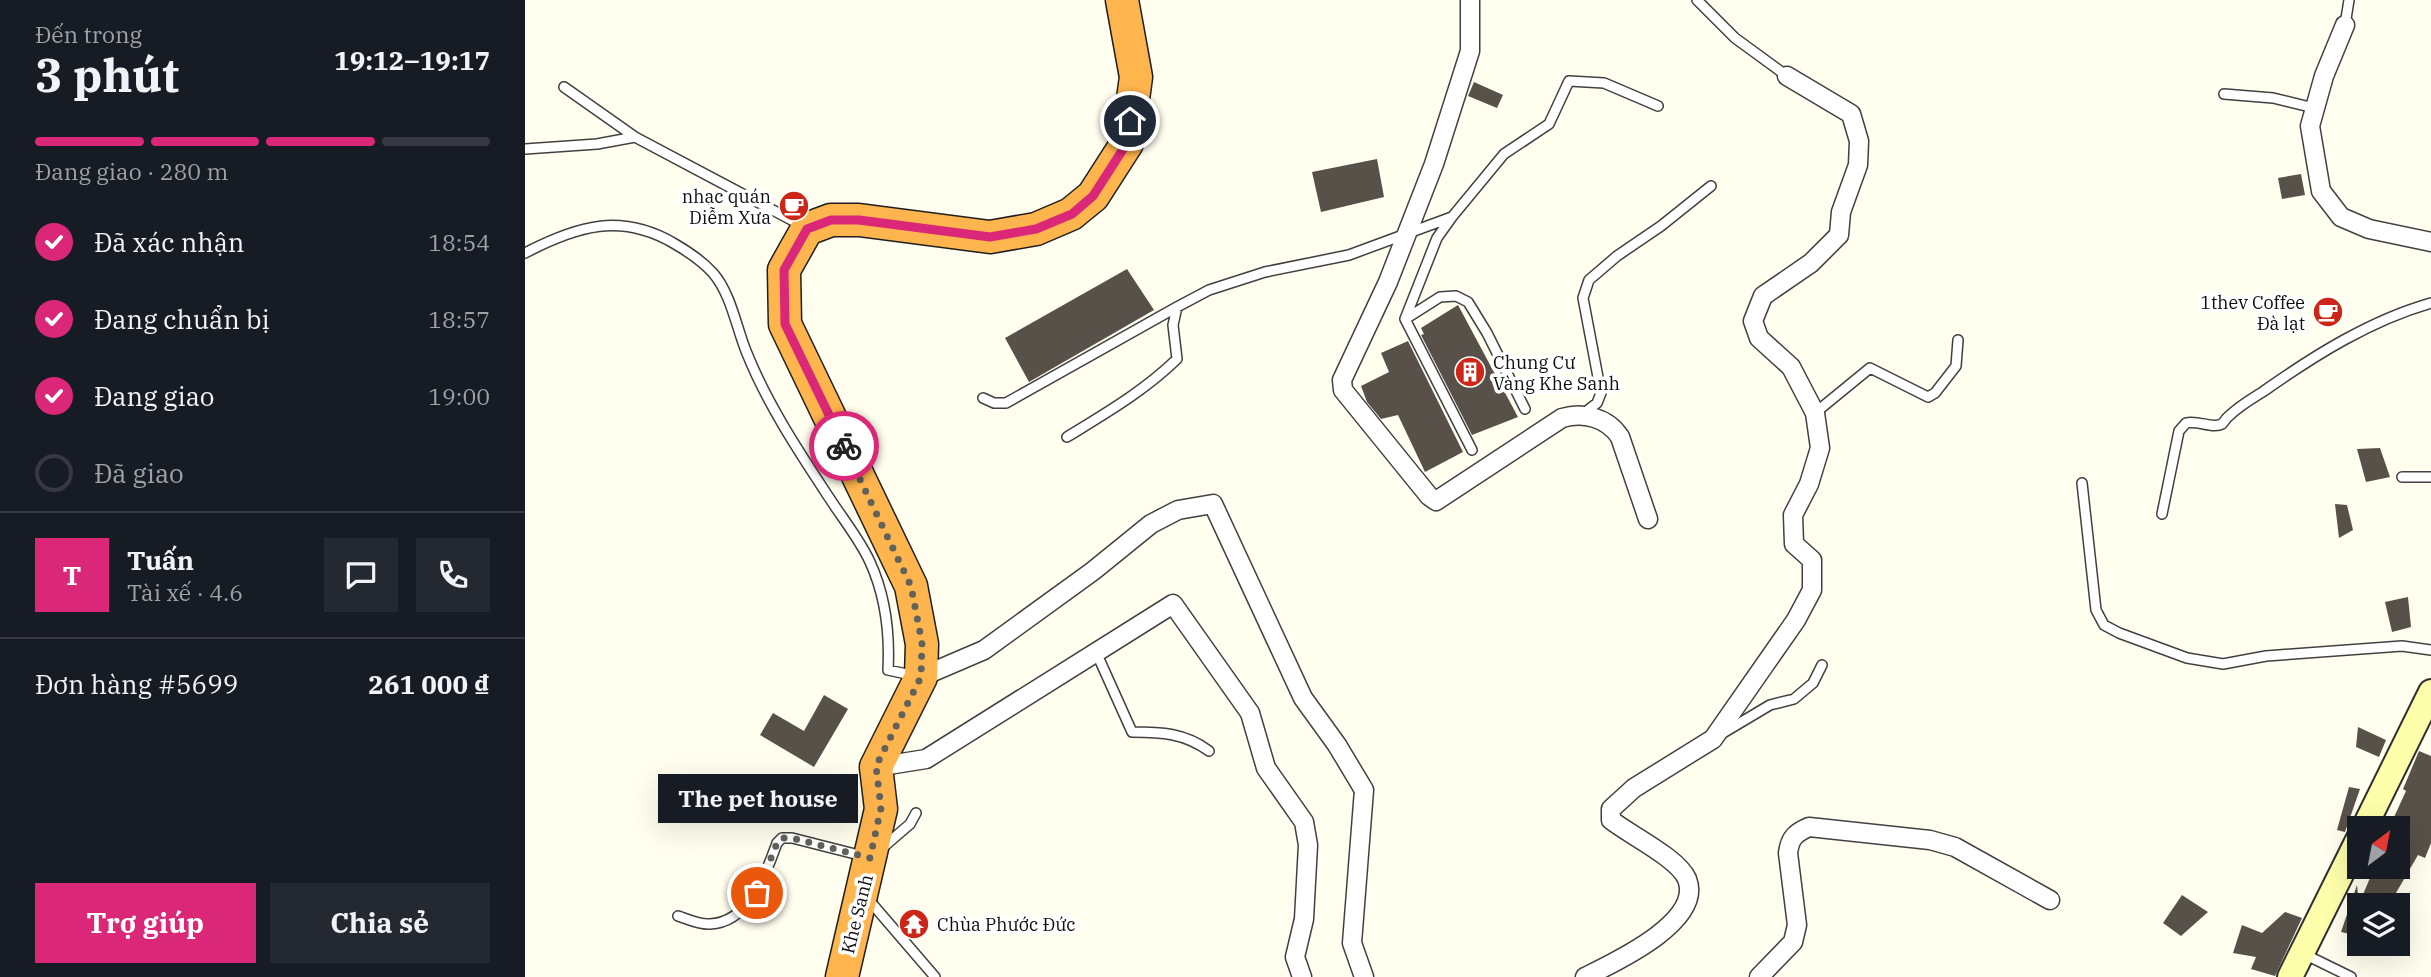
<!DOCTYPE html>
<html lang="vi">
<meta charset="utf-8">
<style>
body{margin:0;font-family:"IBM Plex Serif",serif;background:#242831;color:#f1f3f6;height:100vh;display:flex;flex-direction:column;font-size:26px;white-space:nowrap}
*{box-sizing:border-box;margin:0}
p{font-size:23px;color:#9ea1a6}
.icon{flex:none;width:38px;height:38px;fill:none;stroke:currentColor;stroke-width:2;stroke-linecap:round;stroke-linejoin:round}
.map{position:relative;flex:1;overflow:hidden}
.drawer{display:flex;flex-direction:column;background:#171b24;width:525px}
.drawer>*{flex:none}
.needle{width:46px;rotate:32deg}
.fabs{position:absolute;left:1822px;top:816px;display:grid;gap:14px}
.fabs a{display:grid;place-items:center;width:63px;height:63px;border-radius:0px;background:#171b24;box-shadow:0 7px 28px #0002;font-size:35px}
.pin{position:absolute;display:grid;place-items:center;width:60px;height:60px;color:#fff;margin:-30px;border:4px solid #fff;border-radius:50%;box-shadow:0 2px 7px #0007}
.courier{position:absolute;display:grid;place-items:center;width:70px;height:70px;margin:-35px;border:5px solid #db2777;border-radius:50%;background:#fff;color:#222;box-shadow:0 2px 9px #0007}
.bubble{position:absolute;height:49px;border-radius:0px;background:#171b24;box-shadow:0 7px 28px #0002;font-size:23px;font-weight:700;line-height:49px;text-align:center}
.overview em{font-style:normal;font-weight:700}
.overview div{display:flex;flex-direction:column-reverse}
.overview{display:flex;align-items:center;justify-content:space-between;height:119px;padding:0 35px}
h1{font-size:46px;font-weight:700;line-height:52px}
.bar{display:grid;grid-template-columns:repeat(4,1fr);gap:10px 7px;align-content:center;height:84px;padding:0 35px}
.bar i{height:9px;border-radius:5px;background:#363941}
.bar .active{background:#db2777}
.bar p{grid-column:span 4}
.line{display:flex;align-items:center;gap:18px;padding:0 35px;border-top:2px solid #363941}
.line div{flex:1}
.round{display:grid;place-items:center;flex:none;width:74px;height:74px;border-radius:0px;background:#242831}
ol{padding:0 35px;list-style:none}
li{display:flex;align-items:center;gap:21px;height:77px}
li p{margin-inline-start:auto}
li .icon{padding:7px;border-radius:50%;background:#db2777;color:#fff;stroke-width:4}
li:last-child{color:#9ea1a6}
li i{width:38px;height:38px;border:4px solid #363941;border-radius:50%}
.primary-button{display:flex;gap:14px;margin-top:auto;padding:14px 35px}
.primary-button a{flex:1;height:80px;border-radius:0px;background:#db2777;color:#fff;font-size:28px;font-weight:700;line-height:80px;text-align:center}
.primary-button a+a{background:#242831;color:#f1f3f6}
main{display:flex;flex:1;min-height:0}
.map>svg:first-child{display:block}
</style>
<main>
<section class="drawer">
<div class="overview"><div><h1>3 phút</h1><p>Đến trong</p></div><em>19:12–19:17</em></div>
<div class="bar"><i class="active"></i><i class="active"></i><i class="active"></i><i></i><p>Đang giao · 280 m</p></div>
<ol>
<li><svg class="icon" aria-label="check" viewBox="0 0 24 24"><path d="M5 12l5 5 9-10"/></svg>Đã xác nhận<p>18:54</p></li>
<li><svg class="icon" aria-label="check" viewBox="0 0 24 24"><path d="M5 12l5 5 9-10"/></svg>Đang chuẩn bị<p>18:57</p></li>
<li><svg class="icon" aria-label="check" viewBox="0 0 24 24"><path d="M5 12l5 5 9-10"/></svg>Đang giao<p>19:00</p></li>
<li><i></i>Đã giao</li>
</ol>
<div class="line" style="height:126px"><b class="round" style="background:#db2777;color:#fff">T</b><div><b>Tuấn</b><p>Tài xế · 4.6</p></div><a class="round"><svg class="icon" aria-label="chat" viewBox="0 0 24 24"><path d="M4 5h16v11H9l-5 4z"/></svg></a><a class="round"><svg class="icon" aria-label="phone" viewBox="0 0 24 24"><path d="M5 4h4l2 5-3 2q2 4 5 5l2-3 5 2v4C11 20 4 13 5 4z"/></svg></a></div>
<div class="line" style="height:91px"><div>Đơn hàng #5699</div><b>261 000 ₫</b></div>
<div class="primary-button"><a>Trợ giúp</a><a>Chia sẻ</a></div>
</section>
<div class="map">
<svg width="1906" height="977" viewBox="0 0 1906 977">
<rect width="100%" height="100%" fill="#fffeef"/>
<path fill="#585149" d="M949,82L978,95L972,108L943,96Z
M852,159L859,197L796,212L787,172Z
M1776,174L1780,195L1757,199L1753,178Z
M602,269L629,310L504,382L480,338Z
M933,305L993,417L947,435L896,335L899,334L896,328Z
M883,341L938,452L900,472L873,415L856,419L842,402L836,386L864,372L856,353Z
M1855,448L1865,477L1841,482L1832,449Z
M1810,504L1822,505L1828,530L1814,538Z
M1883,597L1886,627L1867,632L1860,602Z
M299,695L323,709L289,767L235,735L248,713L279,731Z
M1833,727L1861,740L1854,757L1831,747Z
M1894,751L1906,756V843L1900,858L1893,855L1864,905H1834V936L1816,932L1832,885L1834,904L1850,866H1872V828H1864L1881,791L1878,789Z
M1824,787L1835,789L1820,832L1812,830Z
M1657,895L1683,912L1656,936L1638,923Z
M1760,912L1777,918L1750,976L1726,969L1731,957L1708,953L1717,925L1737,933Z"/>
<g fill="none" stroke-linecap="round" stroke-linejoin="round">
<g stroke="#414141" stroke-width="12">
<path id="lane" d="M1172,0L1210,38L1262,76
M1820,25L1824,0
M39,87L110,137L276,225
M1699,94L1748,98L1789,108
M0,149L72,144L110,137
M927,217L912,238L880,319L947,450
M0,253C52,226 96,212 150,244C162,251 179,263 188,273C206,294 211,326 221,351C242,404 274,452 305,499C318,519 335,540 345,562C361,597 365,632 363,670L391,676
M882,318L915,297L931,296L943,302L962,333L1000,409
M458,398L469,403H481L652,307
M1290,413L1345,368L1403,397L1410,393L1431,366L1433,340
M1058,414L1072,403L1076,393L1058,298L1064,280L1092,256L1136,226L1186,186
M542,437C581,413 619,391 652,359L648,325L652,307L684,290L740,272L824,255L927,217L979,154L1024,124L1044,81L1079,83L1133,106
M1877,477H1906
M1557,483L1571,610L1579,625L1594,633L1662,658L1698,664L1741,656L1877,646L1906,650
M1637,514L1654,431L1661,423C1673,420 1688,429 1697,424C1699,422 1702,417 1704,416C1714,406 1728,398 1739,391C1790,355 1846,320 1906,303
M571,652L607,732C636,732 660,733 684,751
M1198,733L1245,705L1269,699L1288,683L1297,665
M356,849L385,824L391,813
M343,899L410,977
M153,916C162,919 175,925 185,924C225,922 241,873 252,843L257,838H267L338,856
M1777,953L1826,977"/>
</g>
<g stroke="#414141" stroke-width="21">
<path id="street" d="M945,0V51L909,164L863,282L817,380L818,390L904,496L911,501L1037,418C1058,412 1082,417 1095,437L1123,519
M1820,25L1799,76L1785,126L1796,191L1816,217L1844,229L1906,242
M396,677L459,650L568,571L626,524L653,510L688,504L778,698L812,745L839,790L827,943L839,977
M351,767L401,759L648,604L725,713L741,768L779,822L783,845L779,919L770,957L777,977
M1060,977C1088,963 1179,922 1162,879C1153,858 1105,835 1086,820V809L1109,788L1188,739L1271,620L1287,590V560L1269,544L1268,515L1284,484L1295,448L1290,413L1266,367L1234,338L1228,321L1238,296L1286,263L1314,235L1316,212L1333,165L1334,141L1326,114L1262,76
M1234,977L1268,942L1272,925L1263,853C1265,838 1270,833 1284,827L1405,840L1430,847L1525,900"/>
</g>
<g stroke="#303030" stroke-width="28">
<path id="secondary" d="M1839,828L1906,692
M1765,977L1834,838"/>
</g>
<g stroke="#1f1f1f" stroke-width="35">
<path id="highway" d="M317,977L356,809L351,767L396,677L397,644L386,586L260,324L259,270L282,229L306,220H334L465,237L511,229L546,214L568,196L602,143L611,77L597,0"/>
</g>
<use href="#lane" stroke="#fff" stroke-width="9"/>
<use href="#street" stroke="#fff" stroke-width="18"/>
<use href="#secondary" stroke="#feffaa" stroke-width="24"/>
<use href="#highway" stroke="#ffb54d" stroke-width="32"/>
</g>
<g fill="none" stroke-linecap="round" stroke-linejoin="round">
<path stroke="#62625d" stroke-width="7" stroke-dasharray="0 12.6" d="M232,893L252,843L257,838H267L345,858L356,808L351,766L396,677L397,643L386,586L319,446"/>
<path stroke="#db2777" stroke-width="9" d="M319,446L260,324L259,270L282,229L306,220H334L465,237L511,229L547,214L568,196L602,143L605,121"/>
</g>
<defs>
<g id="cafe-disc" transform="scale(1.575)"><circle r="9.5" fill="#cd2618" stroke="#fff"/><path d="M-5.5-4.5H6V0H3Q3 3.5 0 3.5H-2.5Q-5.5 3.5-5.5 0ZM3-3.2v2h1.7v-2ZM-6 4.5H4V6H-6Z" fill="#fff"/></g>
<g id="building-disc" transform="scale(1.575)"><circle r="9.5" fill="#cd2618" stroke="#fff"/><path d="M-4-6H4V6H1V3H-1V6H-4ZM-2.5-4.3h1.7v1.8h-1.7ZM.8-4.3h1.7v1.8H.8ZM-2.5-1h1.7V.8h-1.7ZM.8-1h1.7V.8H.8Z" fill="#fff"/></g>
<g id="temple-disc" transform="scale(1.575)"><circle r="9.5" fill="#cd2618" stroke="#fff"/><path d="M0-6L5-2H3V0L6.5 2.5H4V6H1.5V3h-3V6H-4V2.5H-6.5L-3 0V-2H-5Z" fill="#fff"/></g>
</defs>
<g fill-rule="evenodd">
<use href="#cafe-disc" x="269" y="206"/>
<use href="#cafe-disc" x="1803" y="312"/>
<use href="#building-disc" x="945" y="372"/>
<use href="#temple-disc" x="389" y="924"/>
</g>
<g text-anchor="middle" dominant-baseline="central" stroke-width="7" stroke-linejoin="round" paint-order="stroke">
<g font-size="18" fill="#0e0e0e" stroke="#fff" text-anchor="end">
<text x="246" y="196">nhạc quán<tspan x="246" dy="21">Diễm Xưa</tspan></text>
<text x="1780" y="302">1thev Coffee<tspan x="1780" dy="21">Đà lạt</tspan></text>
<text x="968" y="362" text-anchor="start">Chung Cư<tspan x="968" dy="21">Vàng Khe Sanh</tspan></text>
<text x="412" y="924" text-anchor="start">Chùa Phước Đức</text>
</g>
<g font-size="18" fill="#0e0e0e" stroke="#fff">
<text transform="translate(332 914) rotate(-76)">Khe Sanh</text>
</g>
</g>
</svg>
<div class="fabs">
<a><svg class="needle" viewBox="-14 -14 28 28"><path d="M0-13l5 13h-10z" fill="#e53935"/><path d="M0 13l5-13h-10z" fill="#9ea1a6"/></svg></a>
<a><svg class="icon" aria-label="layers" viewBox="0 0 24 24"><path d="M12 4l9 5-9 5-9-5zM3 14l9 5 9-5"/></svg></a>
</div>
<div class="pin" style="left:232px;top:893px;background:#ea580c"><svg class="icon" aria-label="bag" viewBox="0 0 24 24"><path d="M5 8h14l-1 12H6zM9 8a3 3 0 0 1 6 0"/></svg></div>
<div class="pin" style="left:605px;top:121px;background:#1f2937"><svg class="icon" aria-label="home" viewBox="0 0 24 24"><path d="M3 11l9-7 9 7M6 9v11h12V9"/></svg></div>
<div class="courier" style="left:319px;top:446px"><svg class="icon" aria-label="bike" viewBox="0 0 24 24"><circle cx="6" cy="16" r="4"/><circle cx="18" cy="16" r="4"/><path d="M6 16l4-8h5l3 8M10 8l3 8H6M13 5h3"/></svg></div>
<div class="bubble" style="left:133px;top:774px;width:200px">The pet house</div>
</div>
</main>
